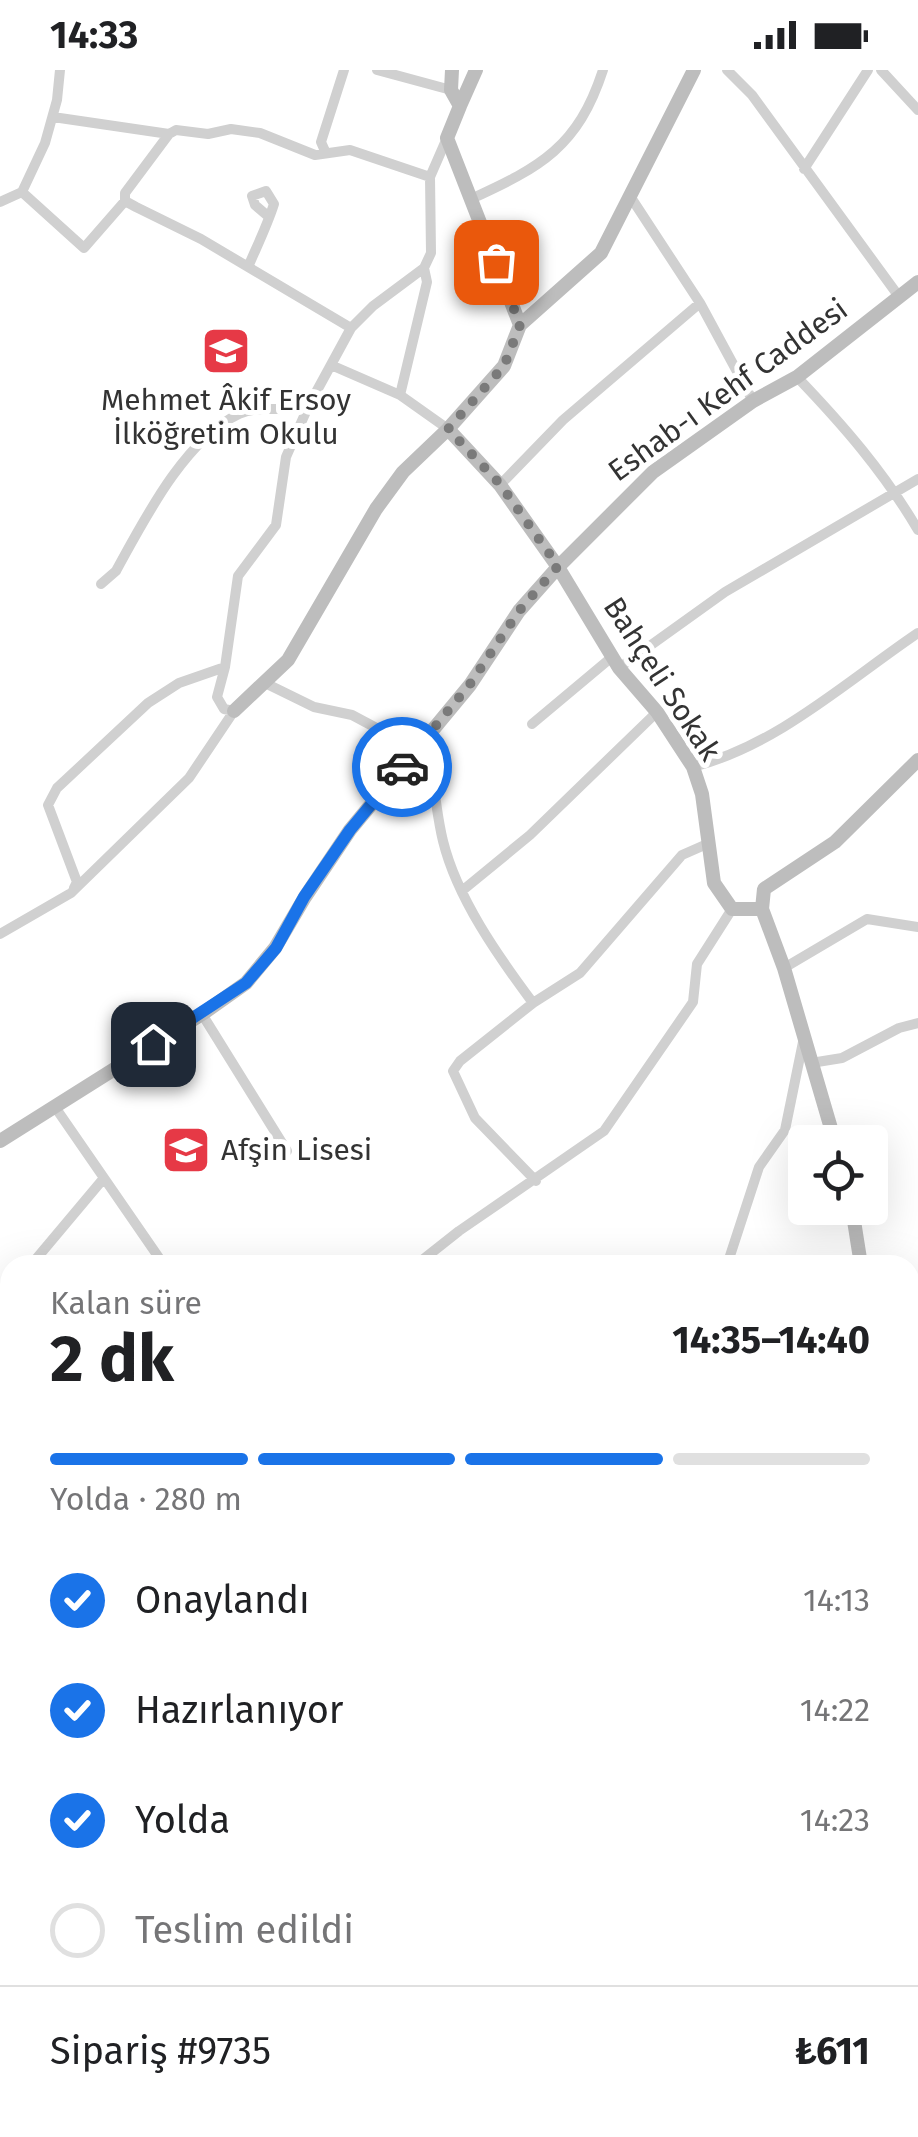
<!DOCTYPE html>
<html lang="tr">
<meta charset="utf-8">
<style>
body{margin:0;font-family:"Fira Sans",sans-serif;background:#f2f2f2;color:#202124;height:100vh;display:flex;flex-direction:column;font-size:38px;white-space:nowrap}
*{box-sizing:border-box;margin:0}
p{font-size:32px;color:#757577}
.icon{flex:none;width:55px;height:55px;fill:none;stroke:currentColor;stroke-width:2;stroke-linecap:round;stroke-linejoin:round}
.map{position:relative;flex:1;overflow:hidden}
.side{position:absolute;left:0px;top:1185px;width:920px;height:882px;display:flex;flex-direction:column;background:#fff;border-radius:30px 30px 0 0;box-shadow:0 10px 40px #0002}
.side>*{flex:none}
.fabs{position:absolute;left:788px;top:1055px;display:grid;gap:20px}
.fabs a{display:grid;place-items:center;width:100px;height:100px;border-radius:10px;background:#fff;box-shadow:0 10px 40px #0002;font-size:50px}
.pin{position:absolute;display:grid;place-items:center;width:85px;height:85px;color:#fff;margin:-42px;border-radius:20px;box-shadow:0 5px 15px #0006}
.courier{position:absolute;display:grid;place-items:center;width:100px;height:100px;margin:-50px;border:8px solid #1a73e8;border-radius:50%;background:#fff;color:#222;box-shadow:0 2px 12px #0007}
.headline em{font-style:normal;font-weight:700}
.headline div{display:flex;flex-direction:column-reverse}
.headline{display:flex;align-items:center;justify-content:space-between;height:170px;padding:0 50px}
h1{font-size:65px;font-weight:700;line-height:75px}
.bar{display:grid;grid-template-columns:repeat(4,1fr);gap:15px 10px;align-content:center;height:120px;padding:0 50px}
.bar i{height:12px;border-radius:8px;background:#e0e0e0}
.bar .current{background:#1a73e8}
.bar p{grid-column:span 4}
.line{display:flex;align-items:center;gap:25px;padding:0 50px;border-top:2px solid #e0e0e0}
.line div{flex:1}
ol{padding:0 50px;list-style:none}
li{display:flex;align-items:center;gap:30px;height:110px}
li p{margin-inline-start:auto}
li .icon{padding:10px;border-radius:50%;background:#1a73e8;color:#fff;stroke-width:4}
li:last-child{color:#757577}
li i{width:55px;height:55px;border:5px solid #e0e0e0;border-radius:50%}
.status{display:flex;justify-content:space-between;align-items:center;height:70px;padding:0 50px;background:#fff;direction:ltr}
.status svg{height:28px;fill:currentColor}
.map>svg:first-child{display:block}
</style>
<div class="status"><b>14:33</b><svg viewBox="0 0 49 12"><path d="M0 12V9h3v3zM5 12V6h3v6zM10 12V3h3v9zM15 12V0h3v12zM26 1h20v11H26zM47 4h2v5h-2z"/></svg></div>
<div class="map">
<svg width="918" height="2067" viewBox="0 0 918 2067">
<rect width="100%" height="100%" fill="#fff"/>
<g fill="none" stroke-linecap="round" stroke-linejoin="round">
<path stroke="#d0d0d0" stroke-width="10" d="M60,0L57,30L45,73L22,122L84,178L125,131
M377,0L451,20
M727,0L752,25L900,228
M881,0L918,40
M53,47L169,64
M325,81L321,72L344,0
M804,99L868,0
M630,126L700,233L753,331
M471,129C541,97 578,77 603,0
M0,132L22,122
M248,197C257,176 267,156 274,134L266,121L252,126L255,135L269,147
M351,258L201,169L136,137L125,131V123L169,64L176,60L208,64L231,59L260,63L315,85L350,80L430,107
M331,295L400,325L448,359
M797,307C843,355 884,402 918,460
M400,325L427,212L424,198
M500,415L563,350L700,233
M101,514L116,501C144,450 185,369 239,344C262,334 284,343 308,337
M619,598L725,522L918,409
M265,613L314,637L352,645L382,661L411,687
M532,654L612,587
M421,674C437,712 434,734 443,771C457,828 498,886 533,933L580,903L682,785L707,774
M693,697C778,675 847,611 918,563
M74,818L77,812L48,735L57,718L148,633L179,613L225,597
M463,820L530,765L657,642
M0,864L71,823L189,708L234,641L224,639L217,627L225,597L238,506L276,455L286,387L308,337L351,258L373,236L424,198L431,183L430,107L447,68
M784,898L867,849L918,857
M533,933L460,991L453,1001L475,1048L536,1111
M202,944L287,1081
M811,993L842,988L899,958L918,953
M104,1108L164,1195
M31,1195L104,1108L55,1037
M416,1195L459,1161L604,1061L693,932L697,894L732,839
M727,1195L759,1097L785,1060L803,972
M0,1232L10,1219
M0,1679H10"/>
<path stroke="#bdbdbd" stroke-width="14" d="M452,0L451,20L460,36L447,68L520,255
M460,36L476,0
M448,359L500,415L558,497L619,598L657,642L693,697L702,724L714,813L732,839H762
M234,641L288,590L376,439L403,402L448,359L504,296L520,255L601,183L694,0
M0,1071L205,942L246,913L275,878L305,827L350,760L470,615L519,541L558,497L653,402L753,331L797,307L918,212
M835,1072L784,898L762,839L764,819L835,772L918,690
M852,1138L861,1195
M910,1347L918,1332
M626,2058L627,2067"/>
</g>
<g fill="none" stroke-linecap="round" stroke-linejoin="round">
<path stroke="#7a7a7a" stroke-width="10" stroke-dasharray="0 18" d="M402,697L470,614L519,541L558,496L500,414L448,359L504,296L520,255L496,192"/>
<path stroke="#1a73e8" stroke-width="12" d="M153,974L246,913L276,878L304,827L350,760L402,697"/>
</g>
<defs>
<g id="school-square" transform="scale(2.5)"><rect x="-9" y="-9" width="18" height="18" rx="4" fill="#e63946" stroke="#fff"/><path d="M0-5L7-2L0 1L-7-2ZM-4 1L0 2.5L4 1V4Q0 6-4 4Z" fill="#fff"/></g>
</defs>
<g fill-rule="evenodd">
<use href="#school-square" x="226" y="281"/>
<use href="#school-square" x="186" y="1080"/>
</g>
<g text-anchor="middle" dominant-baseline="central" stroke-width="10" stroke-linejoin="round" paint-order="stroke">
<g font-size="30" fill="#333" stroke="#fff">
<text transform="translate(728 320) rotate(-36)">Eshab-ı Kehf Caddesi</text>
<text transform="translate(662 609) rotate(57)">Bahçeli Sokak</text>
</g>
<g font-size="30" fill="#333" stroke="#fff">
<text x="226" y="330">Mehmet Âkif Ersoy<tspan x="226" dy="34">İlköğretim Okulu</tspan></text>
<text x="221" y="1080" text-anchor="start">Afşin Lisesi</text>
</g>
</g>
</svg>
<div class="fabs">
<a><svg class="icon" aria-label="locate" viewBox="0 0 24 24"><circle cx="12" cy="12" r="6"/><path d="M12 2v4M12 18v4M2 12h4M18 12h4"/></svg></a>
</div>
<div class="pin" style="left:496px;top:192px;background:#ea580c"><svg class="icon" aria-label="bag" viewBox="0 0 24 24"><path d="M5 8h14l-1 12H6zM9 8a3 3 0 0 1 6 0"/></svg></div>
<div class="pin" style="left:153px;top:974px;background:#1f2937"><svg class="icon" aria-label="home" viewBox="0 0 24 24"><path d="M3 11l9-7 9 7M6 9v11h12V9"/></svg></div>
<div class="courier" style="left:402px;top:697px"><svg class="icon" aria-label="car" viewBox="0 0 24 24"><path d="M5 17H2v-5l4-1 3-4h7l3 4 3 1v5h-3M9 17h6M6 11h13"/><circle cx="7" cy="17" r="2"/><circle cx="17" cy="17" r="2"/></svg></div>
<section class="side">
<div class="headline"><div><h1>2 dk</h1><p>Kalan süre</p></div><em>14:35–14:40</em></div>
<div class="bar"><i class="current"></i><i class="current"></i><i class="current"></i><i></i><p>Yolda · 280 m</p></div>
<ol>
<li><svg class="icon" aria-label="check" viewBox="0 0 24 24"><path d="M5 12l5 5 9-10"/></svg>Onaylandı<p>14:13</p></li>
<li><svg class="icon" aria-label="check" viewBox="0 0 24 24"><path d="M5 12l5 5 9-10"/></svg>Hazırlanıyor<p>14:22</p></li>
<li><svg class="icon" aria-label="check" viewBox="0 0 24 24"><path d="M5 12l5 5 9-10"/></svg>Yolda<p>14:23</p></li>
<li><i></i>Teslim edildi</li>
</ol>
<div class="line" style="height:130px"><div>Sipariş #9735</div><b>₺611</b></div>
</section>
</div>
